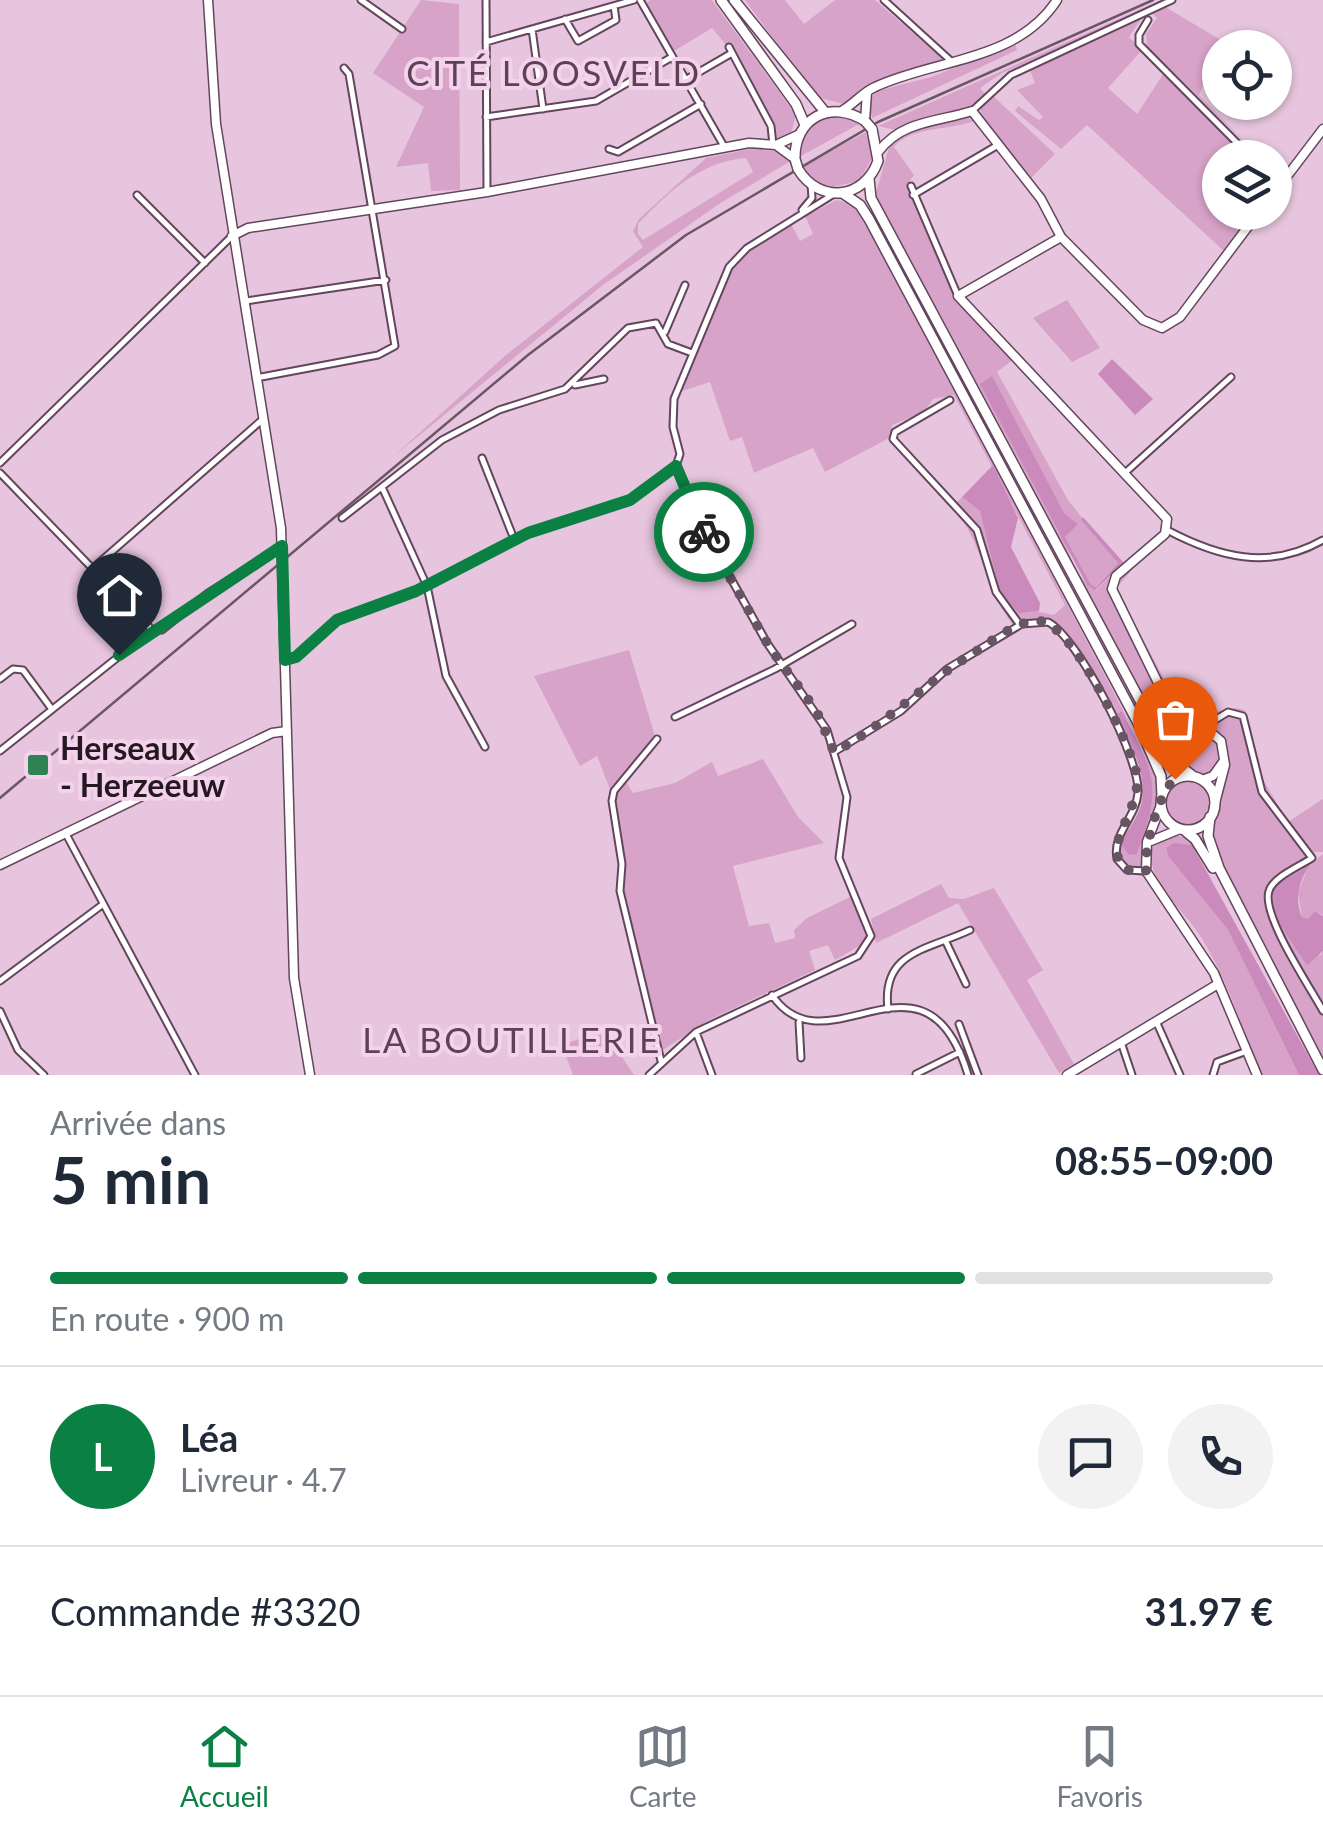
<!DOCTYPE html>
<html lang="fr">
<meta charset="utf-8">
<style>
body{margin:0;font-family:Lato,sans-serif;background:#f2f2f3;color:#1f2937;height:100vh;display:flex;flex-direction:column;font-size:38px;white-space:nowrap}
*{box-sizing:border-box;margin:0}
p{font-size:32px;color:#747a83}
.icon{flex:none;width:55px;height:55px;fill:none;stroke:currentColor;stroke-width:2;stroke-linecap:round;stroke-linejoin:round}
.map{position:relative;height:1075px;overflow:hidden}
.details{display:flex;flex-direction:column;background:#fff;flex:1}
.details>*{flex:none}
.buttons{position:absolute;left:1202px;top:30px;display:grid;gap:20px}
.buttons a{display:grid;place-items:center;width:90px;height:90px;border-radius:50%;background:#fff;box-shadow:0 2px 8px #0004;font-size:50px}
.pin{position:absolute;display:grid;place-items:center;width:85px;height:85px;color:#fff;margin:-102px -42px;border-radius:50% 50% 50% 0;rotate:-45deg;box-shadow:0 0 10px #0007}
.pin .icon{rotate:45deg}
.courier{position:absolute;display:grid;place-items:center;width:100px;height:100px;margin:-50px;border:8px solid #0b8043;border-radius:50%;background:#fff;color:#222;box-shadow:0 2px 12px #0007}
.headline em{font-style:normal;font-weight:700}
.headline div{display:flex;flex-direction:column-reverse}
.headline{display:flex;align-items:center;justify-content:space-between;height:170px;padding:0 50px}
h1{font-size:65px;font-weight:700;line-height:75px}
.bar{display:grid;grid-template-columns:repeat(4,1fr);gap:15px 10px;align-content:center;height:120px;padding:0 50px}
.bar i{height:12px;border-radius:8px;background:#e0e1e3}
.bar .active{background:#0b8043}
.bar p{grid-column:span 4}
.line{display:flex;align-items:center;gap:25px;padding:0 50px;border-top:2px solid #e0e1e3}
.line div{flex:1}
.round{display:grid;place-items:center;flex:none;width:105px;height:105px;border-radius:52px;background:#f2f2f3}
.menu{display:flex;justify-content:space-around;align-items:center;height:140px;border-top:2px solid #e0e1e3;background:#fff;font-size:28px;color:#747a83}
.menu a{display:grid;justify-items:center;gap:5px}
.menu .active{color:#0b8043}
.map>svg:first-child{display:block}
</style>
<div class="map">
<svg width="1323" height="1075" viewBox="0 0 1323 1075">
<rect width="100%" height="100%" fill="#e7c5de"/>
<path fill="#d7a3c9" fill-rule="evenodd" d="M421,0L459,4L460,190L431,191L428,163L396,167L424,107L373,73Z
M650,0H712L796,115L791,134L777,140L776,126L732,44L727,46L712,28L674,51L647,3Z
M745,0H785L804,24L835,0H875L944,60L875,81L844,104L816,97Z
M1161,0H1169L1002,73L980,88L986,95C961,117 926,115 896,130L878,126Z
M1162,5L1224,42L1199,95L1260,157L1147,46L1146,34L1157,18L1151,12L1143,16L1129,37L1142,50L1108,88L1137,114L1164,73L1247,157L1220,158V212L1255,213L1225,252L1087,125L1061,149L1015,111L1018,106L1039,120L1043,117L1017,90L1035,83L1029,68Z
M1015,44L1017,50L872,118L868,102L877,91L931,77Z
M992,95L1055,154L1030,179L980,117L981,108Z
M839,115L859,124L801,156C802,131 815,117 839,115Z
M967,117L975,121C950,130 909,127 894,147L914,175L907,184L958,301L1014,359L997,372L1068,500L1118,563L1095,587L1091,586L1065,537L1077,523L1064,513C1063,538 1071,576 1096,590L1124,563L1130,572L1116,589L1169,688L1205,714L1235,708L1245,710L1259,773L1288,822L1323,799V852H1312L1315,860L1323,854V915L1315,911L1308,919L1302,917L1298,893L1308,867L1276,885L1320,956L1323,951V1059C1294,1004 1218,886 1211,831C1208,811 1230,778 1227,750H1220L1217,767L1208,776L1179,763L875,196L891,141L921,125Z
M866,132L873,157L859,181L829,188L811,178L803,166Z
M750,149L776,151L789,162L719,204L603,285L394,456L506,355L643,247L633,231L639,219L706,158ZM746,158L753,172L643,240L638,234V224C667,193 701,161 746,158Z
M837,200L854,205L865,219L1156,773C1164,816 1133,836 1145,877L1124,872L1113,857C1111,832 1134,817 1136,792C1138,759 1074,638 1044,624L1017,630C987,595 984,544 953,507L962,497L980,511L1000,592L1031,610L1054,615L1065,605L954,395L933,399L924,412L892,425L891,437L825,472L813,448L754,473L742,437L730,441L710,382L679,392L732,270L750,249L791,224L800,241L813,234L805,216ZM1122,711C1156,768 1160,791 1137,854L1128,828C1155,791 1135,750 1114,715Z
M1067,300L1100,348L1072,362L1033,318Z
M971,391L1157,741L1174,767L1164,772L1132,702L967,393Z
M629,650L655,736L611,792L597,756L580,766L534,676Z
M763,759L798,817L824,843L733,866L749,926L769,923L775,943L795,938L794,930L807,918L852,896L867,934L863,944L835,960L828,945L809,951L815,970L707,1021L663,1050L658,1046L622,881L625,869L613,798L625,780L633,793L675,783L712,762L718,776Z
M1165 803a22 22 0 1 1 44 0a22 22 0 1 1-44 0Z
M1174,835L1187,838L1192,845L1166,849L1168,856L1228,930L1299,1075H1261C1241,1026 1225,970 1194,927C1175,902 1148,881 1151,848Z
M941,884L949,898L964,899L994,888L1043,970L1027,980L1074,1064L1059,1073L958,903L876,943L871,919Z
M604,1030L634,1075H573L562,1045Z"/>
<path fill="#cb8abc" d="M1112,359L1153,399L1135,415L1098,374Z
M992,376L1064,513L1078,524L1065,537L1091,585L1096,587L1118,563L1081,520L1083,517L1124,563L1095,590L1087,585L980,384Z
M993,465L1018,518L1011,547L1040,603L1039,611L1019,613L1000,593L980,511L962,497Z
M1122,711C1155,775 1163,784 1137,854L1129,855L1121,844C1126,833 1132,825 1137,815C1154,783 1130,741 1114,715Z
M1174,843L1192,845L1319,1075H1299L1228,930L1168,856L1166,848Z
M1310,865C1299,880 1294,900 1302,917L1308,919L1315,911L1323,916V951L1307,965C1292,941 1266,914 1275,885Z"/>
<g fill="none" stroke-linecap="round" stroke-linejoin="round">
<g stroke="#63465b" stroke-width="9">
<path id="street" d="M361,0L402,29
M486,0L487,192
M640,0L725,148
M884,0L951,61
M565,19L578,41L616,20L614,6
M1148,20L1139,35V44L1252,158
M532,29L543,109
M486,42L634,0
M729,47L771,126L773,145
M687,79L732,53
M972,111L1011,75L1172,0
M486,117L596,101L672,57
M609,149L618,152L701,104
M911,186L958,296
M137,195L205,263
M913,195L998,145
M802,210L812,198L811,185
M246,301L386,280
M665,332L685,285
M256,378L378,355L395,346L349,74L344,68
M575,385L604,379
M482,458L514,539
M0,463L232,236
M676,466L680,454L673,427L674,399L729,267L747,248L834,194
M1126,472L1231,377
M0,473L152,630
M382,487L427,586L446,676L485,747
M342,518L442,440L499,410L565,389L628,328L656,323L668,344L692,353
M1167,530C1218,557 1269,571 1323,540
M92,569L263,419
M1021,624L1048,622C1078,637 1141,760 1138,793C1136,818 1112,833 1117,859L1127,870L1146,871
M285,659L296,657L337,620L421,589L521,536L634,498L676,466
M0,679L13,669L23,670L51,708
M675,717L775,669L852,624
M1207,725L1228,712L1243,716L1262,792L1312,858C1300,866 1273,877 1269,891C1261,915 1310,987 1323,1011
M657,739L614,791L612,801L622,864L620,891L661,1061
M0,751L152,630H162L208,593L282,546
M834,752L901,711L947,669L1020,625L996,592L977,530L893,439L895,432L950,400
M66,834L195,1075
M946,942L966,984
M0,981L102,905
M772,995C826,1075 925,931 968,1075
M888,1009C881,951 928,950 970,930
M0,1011L18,1050L44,1075
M1156,1021L1180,1075
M799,1022L801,1058
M959,1024L978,1075
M696,1032L712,1075
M1121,1042L1132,1075
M916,1074L960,1052
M649,1075L696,1032L858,956L871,936L839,858L847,797L827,730L767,643L701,525L676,466
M1213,1075L1217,1062L1247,1051"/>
</g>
<g stroke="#63465b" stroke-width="11">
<path id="secondary" d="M208,0L216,124L281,528L294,978L310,1075
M843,110C854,104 863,92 875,87C934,59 1017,62 1057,0
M865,121L867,92
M776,145L798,135
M879,151C903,120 938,122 972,111L1041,199L1061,237L1143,320L1162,328L1180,317L1259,212
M1275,192L1323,129
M232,236L248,228L487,192L749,143L776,145L795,159
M1061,237L958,296L1167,519L1165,534L1116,576L1112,589L1162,691L1221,741L1225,765L1214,807
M1202,780L1213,776L1223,762
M1161,805L1147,842L1146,871L1214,973L1257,1075
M1151,841L1180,829
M0,865L272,733L287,731
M1067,1075L1218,984"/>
</g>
<g stroke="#63465b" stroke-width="12">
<path id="highway" d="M721,0L796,104L805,125
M734,0L825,112
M795,159C794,118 831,99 865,121
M798,169C819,204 864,200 878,161L872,129
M869,179L871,198L1159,736L1176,763L1193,776
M844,194L860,205L869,219L1138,723L1161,776L1162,796
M1161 803a27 27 0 1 1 54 0a27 27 0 1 1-54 0Z
M1210,817L1208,836L1219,868L1323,1070
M1184,830L1195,839L1213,868"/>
</g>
<use href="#street" stroke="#fff" stroke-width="5"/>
<use href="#secondary" stroke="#fff" stroke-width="8"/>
<use href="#highway" stroke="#fff" stroke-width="9"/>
<path stroke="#6a5665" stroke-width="2.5" d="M0,798L528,355L686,235L878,122L1153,0"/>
<g stroke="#63465b" stroke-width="12" stroke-linecap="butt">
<path id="highway-bridge" d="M865,121L872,129
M795,159L798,169"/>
</g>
<use href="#highway-bridge" stroke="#fff" stroke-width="9"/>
</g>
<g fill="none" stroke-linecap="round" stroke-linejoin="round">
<path stroke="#685563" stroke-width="10" stroke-dasharray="0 18" d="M704,532L770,648L816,710L834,752C886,725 923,684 972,654C990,643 1018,619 1040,621C1072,624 1129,742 1136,772C1145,808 1097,847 1127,870L1146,871C1143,851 1159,791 1175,779"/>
<path stroke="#0b8043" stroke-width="12" d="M119,655L282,546L285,660L296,657L337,620L416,591L528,533L630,500L676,466L704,532"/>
</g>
<rect fill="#2e8254" stroke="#f4d2eb" stroke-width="4" x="26" y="753" width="24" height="24" rx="5"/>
<g text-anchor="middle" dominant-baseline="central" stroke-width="8" stroke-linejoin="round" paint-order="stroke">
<g font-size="32" font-weight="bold" fill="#241821" stroke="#f4d2eb" text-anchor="start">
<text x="60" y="747">Herseaux<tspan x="60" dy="37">- Herzeeuw</tspan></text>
</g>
<g font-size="35" letter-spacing="2.5" fill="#5d4156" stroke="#f4d2eb">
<text x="554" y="72">CITÉ LOOSVELD</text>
<text x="512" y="1039">LA BOUTILLERIE</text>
</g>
</g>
</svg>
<div class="buttons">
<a><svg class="icon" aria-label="locate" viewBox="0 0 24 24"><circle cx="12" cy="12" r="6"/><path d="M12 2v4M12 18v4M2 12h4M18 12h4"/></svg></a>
<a><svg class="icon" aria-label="layers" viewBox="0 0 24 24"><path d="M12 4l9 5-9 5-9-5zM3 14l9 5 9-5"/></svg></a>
</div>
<div class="pin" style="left:1175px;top:779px;background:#ea580c"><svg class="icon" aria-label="bag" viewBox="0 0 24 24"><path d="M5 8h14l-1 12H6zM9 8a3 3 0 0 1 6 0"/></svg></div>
<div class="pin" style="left:119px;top:655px;background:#1f2937"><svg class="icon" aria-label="home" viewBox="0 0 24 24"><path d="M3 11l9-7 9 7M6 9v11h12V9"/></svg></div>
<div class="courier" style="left:704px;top:532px"><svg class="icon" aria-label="bike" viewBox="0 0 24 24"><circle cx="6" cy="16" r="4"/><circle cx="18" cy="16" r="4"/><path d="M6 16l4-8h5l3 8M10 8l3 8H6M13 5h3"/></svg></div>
</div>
<section class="details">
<div class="headline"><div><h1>5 min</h1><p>Arrivée dans</p></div><em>08:55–09:00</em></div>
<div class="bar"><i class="active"></i><i class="active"></i><i class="active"></i><i></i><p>En route · 900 m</p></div>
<div class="line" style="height:180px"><b class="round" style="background:#0b8043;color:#fff">L</b><div><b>Léa</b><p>Livreur · 4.7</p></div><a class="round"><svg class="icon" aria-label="chat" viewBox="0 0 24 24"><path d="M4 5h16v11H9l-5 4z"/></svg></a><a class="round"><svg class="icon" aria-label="phone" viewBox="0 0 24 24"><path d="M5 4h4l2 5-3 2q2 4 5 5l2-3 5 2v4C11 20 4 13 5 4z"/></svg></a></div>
<div class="line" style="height:130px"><div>Commande #3320</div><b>31.97 €</b></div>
</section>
<nav class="menu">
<a class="active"><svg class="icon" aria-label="home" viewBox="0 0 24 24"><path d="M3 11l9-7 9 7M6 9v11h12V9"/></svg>Accueil</a>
<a><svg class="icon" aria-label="map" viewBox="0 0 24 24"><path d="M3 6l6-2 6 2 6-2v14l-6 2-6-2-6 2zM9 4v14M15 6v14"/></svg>Carte</a>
<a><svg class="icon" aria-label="saved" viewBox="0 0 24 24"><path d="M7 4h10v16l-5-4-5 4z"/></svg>Favoris</a>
</nav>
